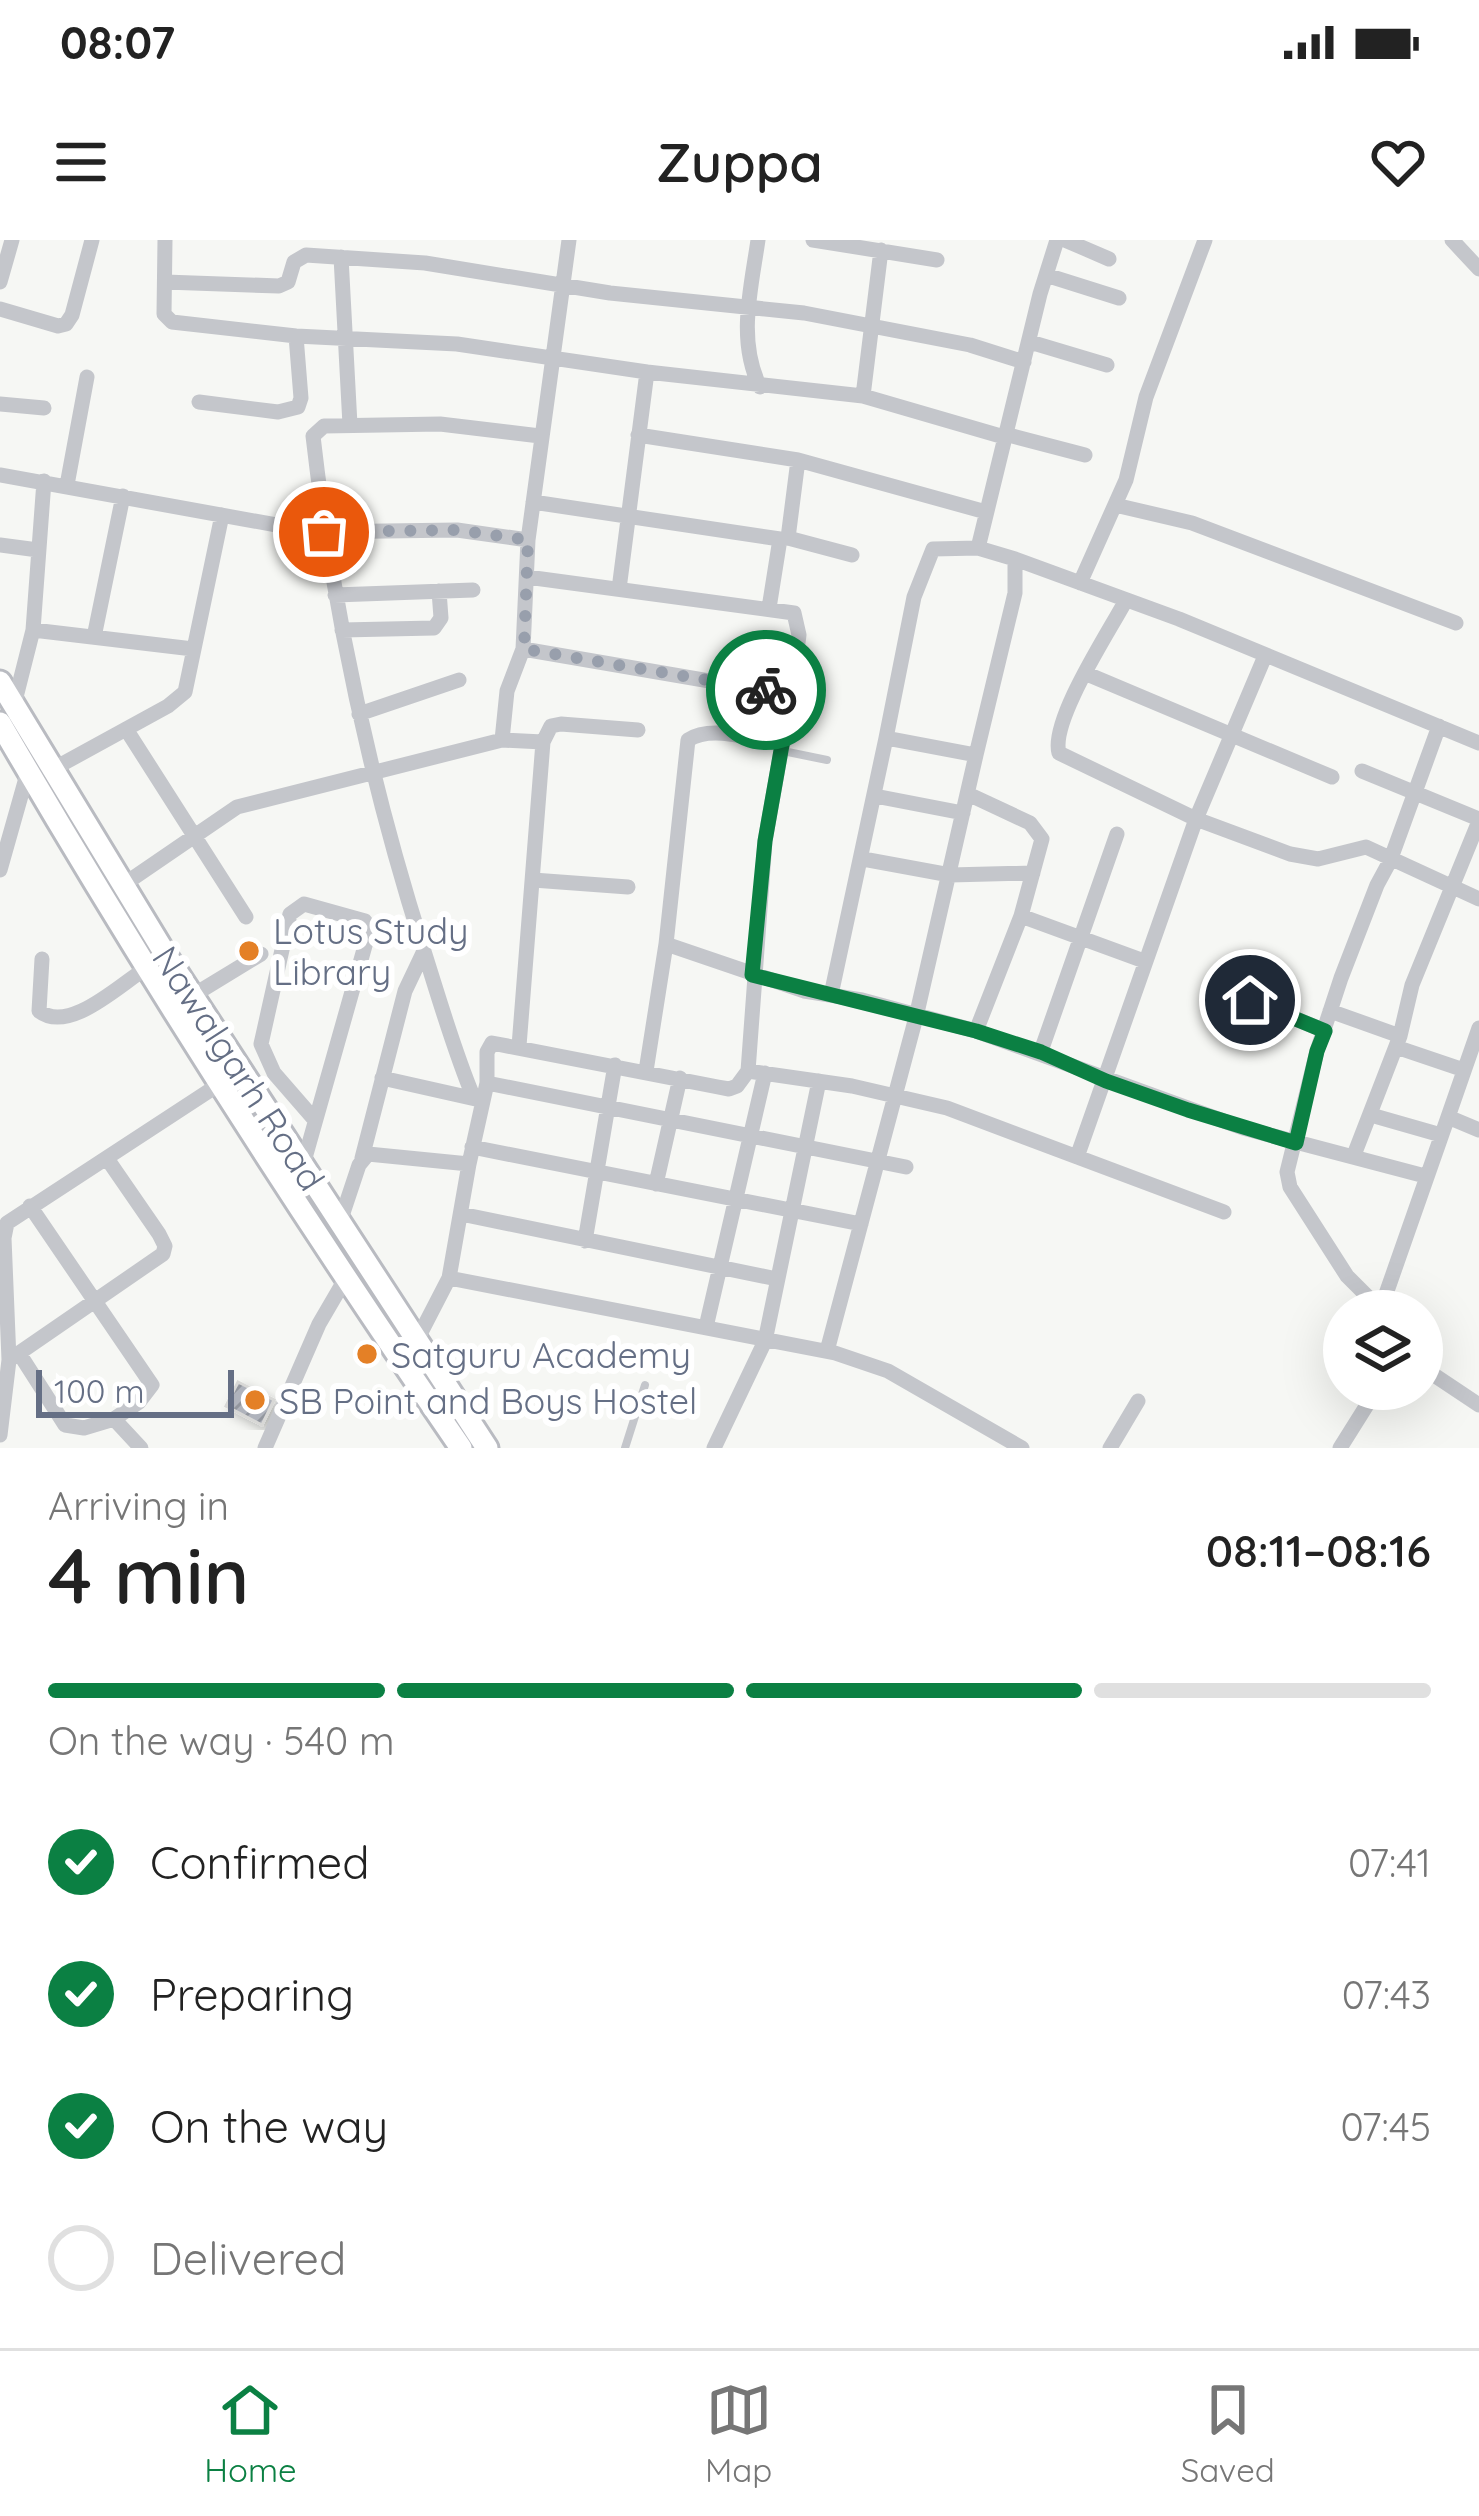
<!DOCTYPE html>
<meta charset="utf-8">
<style>
body{margin:0;font-family:Quicksand,sans-serif;background:#f2f2f2;color:#222;height:100vh;display:flex;flex-direction:column;font-size:45px;white-space:nowrap}
*{box-sizing:border-box;margin:0}
p{font-size:39px;color:#767676}
.icon{flex:none;width:66px;height:66px;fill:none;stroke:currentColor;stroke-width:2;stroke-linecap:round;stroke-linejoin:round}
.map{position:relative;height:1208px;overflow:hidden}
.details{display:flex;flex-direction:column;background:#fff;flex:1}
.details>*{flex:none}
.tools{position:absolute;left:1323px;top:1050px;display:grid;gap:24px}
.tools a{display:grid;place-items:center;width:120px;height:120px;border-radius:50%;background:#fff;box-shadow:0 12px 48px #0002;font-size:60px}
.scale{position:absolute;left:36px;bottom:30px;width:198px;box-sizing:border-box;padding-left:12px;border:6px solid #656f85;border-top:0;font-size:33px;line-height:42px;white-space:nowrap;color:#656f85;-webkit-text-stroke:9px #fff;paint-order:stroke}
.pin{position:absolute;display:grid;place-items:center;width:102px;height:102px;color:#fff;margin:-51px;border:6px solid #fff;border-radius:50%;box-shadow:0 3px 12px #0007}
.courier{position:absolute;display:grid;place-items:center;width:120px;height:120px;margin:-60px;border:9px solid #0b8043;border-radius:50%;background:#fff;color:#222;box-shadow:0 3px 15px #0007}
.summary em{font-style:normal;font-weight:600}
.summary div{display:flex;flex-direction:column-reverse}
.summary{display:flex;align-items:center;justify-content:space-between;height:204px;padding:0 48px}
h1{font-size:78px;font-weight:600;line-height:90px}
.bar{display:grid;grid-template-columns:repeat(4,1fr);gap:18px 12px;align-content:center;height:144px;padding:0 48px}
.bar i{height:15px;border-radius:9px;background:#e0e0e0}
.bar .current{background:#0b8043}
.bar p{grid-column:span 4}
ol{padding:0 48px;list-style:none}
li{display:flex;align-items:center;gap:36px;height:132px}
li p{margin-inline-start:auto}
li .icon{padding:12px;border-radius:50%;background:#0b8043;color:#fff;stroke-width:4}
li:last-child{color:#767676}
li i{width:66px;height:66px;border:6px solid #e0e0e0;border-radius:50%}
.status{display:flex;justify-content:space-between;align-items:center;height:84px;padding:0 60px;background:#fff;direction:ltr}
.status svg{height:33px;fill:currentColor}
header{display:flex;justify-content:space-between;align-items:center;height:156px;padding:0 48px;background:#fff;font-size:54px;font-weight:600}
.menu{display:flex;justify-content:space-around;align-items:center;height:168px;border-top:3px solid #e0e0e0;background:#fff;font-size:33px;color:#767676}
.menu a{display:grid;justify-items:center;gap:6px}
.menu .current{color:#0b8043}
.map>svg:first-child{display:block}
</style>
<div class="status"><b>08:07</b><svg viewBox="0 0 49 12"><path d="M0 12V9h3v3zM5 12V6h3v6zM10 12V3h3v9zM15 12V0h3v12zM26 1h20v11H26zM47 4h2v5h-2z"/></svg></div>
<header><svg class="icon" aria-label="menu" viewBox="0 0 24 24"><path d="M4 6h16M4 12h16M4 18h16"/></svg>Zuppa<svg class="icon" aria-label="heart" viewBox="0 0 24 24"><path d="M12 20l-8-8c-3-5 5-10 8-4 3-6 11-1 8 4z"/></svg></header>
<div class="map">
<svg width="1479" height="1208" viewBox="0 0 1479 1208">
<defs>
<pattern id="building-hatch" width="6" height="6" patternUnits="userSpaceOnUse" patternTransform="scale(3)"><rect width="6" height="6" fill="#afb3bc"/><path d="M-1 1l2-2M0 6l6-6M5 7l2-2" fill="none" stroke="#92969e"/></pattern>
<filter id="shadow"><feDropShadow dx="5.5" dy="5.5" stdDeviation="6" flood-color="#0004"/></filter>
</defs>
<rect width="100%" height="100%" fill="#f6f7f4"/>
<path fill="url(#building-hatch)" stroke="#d8d8d6" stroke-width="3" filter="url(#shadow)" d="M238,1142L274,1160L262,1185L226,1166Z"/>
<g fill="none" stroke-linecap="round" stroke-linejoin="round">
<g stroke="#b9bbc1" stroke-width="27">
<path id="secondary" d="M0,442L164,712L487,1208
M0,483C144,731 299,972 461,1208"/>
</g>
<path stroke="#c4c6cb" stroke-width="8" d="M783,511L827,520
M625,1208L645,1145"/>
<path stroke="#c4c6cb" stroke-width="15" d="M165,0L164,74L172,82L296,96L457,104L647,132L619,349
M758,0C751,49 737,100 760,147
M813,0L937,20
M1057,0L1040,54L978,308L933,309L914,357L886,498L976,515L1015,353V319L1179,379L1479,503
M1065,0L1109,19
M1452,0L1479,29
M341,17L350,185
M1046,35L1119,58
M0,42L12,0
M165,42L279,46L288,42L294,22L306,15L425,23L610,53L804,73L970,105L1024,122
M0,69L58,86L66,84L72,75L92,0
M1030,102L1107,125
M647,132L863,156L1004,197
M863,156L881,10
M199,162L278,172L298,167L301,158L296,96
M0,164L44,168
M1005,194L1085,215
M638,195L798,220
M0,235L315,292L457,290L528,300L569,0
M67,245L87,137
M533,262L780,299L788,298L798,220L986,272
M1115,265L1192,283L1456,383
M788,298L852,315
M0,305L38,310
M978,308L1015,319
M527,337L794,373L799,395L791,455
M1080,343L1126,240L1146,157L1205,0
M335,355L473,350
M1126,360C1109,392 1050,481 1059,513L1196,579L1290,614L1318,619L1366,607L1479,659
M769,368L780,299
M33,390L193,409
M342,390L434,388L441,378L439,351
M94,397L123,256
M1087,434L1332,537
M14,465L33,390L44,241
M359,474L459,440
M126,489L246,677
M502,500L543,502L551,486L561,484L638,490
M53,529L168,466L185,452L222,275
M1362,531L1479,579
M968,554L1030,583L1042,599L1021,676L1144,721
M875,556L963,573
M863,619L950,635L1033,633
M0,630L28,531
M533,640L628,647
M123,645L237,567L502,500L507,451L523,409L528,300
M666,704L804,751L862,760L976,791L1243,888L1425,936
M42,719L39,771C69,794 118,746 145,729
M1212,744L1325,791
M831,755L886,498
M192,756L261,714
M1330,771L1400,796
M976,791L1021,676
M519,806L543,502
M1396,807L1464,830
M1041,811L1117,594
M646,831L666,704L688,500C712,484 755,500 783,504
M748,831L852,846L947,868L1224,972
M382,838L480,860
M487,843L906,927
M473,856C453,808 439,758 423,708C370,541 333,371 313,196L324,186L440,184L540,196
M1371,875L1441,895
M1448,877L1479,788
M472,907L861,984
M1354,915L1400,796L1412,745L1479,581
M1077,917L1196,579L1265,416
M362,918L405,751L424,711
M469,924L487,843V812L492,803L718,847L729,849L737,846L748,831L765,601L791,455L523,409
M303,925L370,688L365,681L304,664L290,674L261,804L274,833L314,879
M656,944L680,838
M30,966L152,1145L139,1162L114,1179
M461,974L777,1039
M340,982L359,925L368,914L469,924L449,1038L417,1100
M585,1001L615,825
M449,1038L835,1113L888,1131L1022,1208
M1380,1069L1347,1036L1290,947L1287,932L1317,811L1341,738L1377,645L1390,621L1439,486
M1380,1071L1448,877L1479,890
M706,1087L765,833
M827,1111L916,777L976,515
M19,1113L65,1185L84,1188L114,1179L141,1208
M9,1120L163,1014L165,1006L159,994L108,920
M1422,1127L1479,1165
M0,1195L9,1120L4,998L7,983L241,830
M265,1208L319,1084L347,1036
M714,1208L765,1101L819,841
M1110,1208L1138,1161
M1340,1208L1377,1149"/>
<use href="#secondary" stroke="#fff" stroke-width="21"/>
</g>
<g fill="none" stroke-linecap="round" stroke-linejoin="round">
<path stroke="#989fac" stroke-width="12" stroke-dasharray="0 21.6" d="M324,292L457,290L528,300L524,409L766,450"/>
<path stroke="#0b8043" stroke-width="15" d="M766,450L791,454L765,601L752,735L976,791L1041,812L1106,841L1188,870L1296,903L1317,811L1325,791L1250,760"/>
</g>
<g fill="#e48026" stroke="#fff" stroke-width="4.5">
<circle cx="249" cy="711" r="12"/>
<circle cx="367" cy="1114" r="12"/>
<circle cx="255" cy="1160" r="12"/>
</g>
<g text-anchor="middle" dominant-baseline="central" stroke-width="12" stroke-linejoin="round" paint-order="stroke">
<g font-size="36" fill="#656f85" stroke="#fff" text-anchor="start">
<text x="273" y="690">Lotus Study<tspan x="273" dy="41">Library</tspan></text>
<text x="391" y="1114">Satguru Academy</text>
<text x="279" y="1160">SB Point and Boys Hostel</text>
</g>
<g font-size="36" fill="#656f85" stroke="#fff">
<text transform="translate(239 828) rotate(57)">Nawalgarh Road</text>
</g>
</g>
</svg>
<div class="tools">
<a><svg class="icon" aria-label="layers" viewBox="0 0 24 24"><path d="M12 4l9 5-9 5-9-5zM3 14l9 5 9-5"/></svg></a>
</div>
<div class="scale">100 m</div>
<div class="pin" style="left:324px;top:292px;background:#ea580c"><svg class="icon" aria-label="bag" viewBox="0 0 24 24"><path d="M5 8h14l-1 12H6zM9 8a3 3 0 0 1 6 0"/></svg></div>
<div class="pin" style="left:1250px;top:760px;background:#1f2937"><svg class="icon" aria-label="home" viewBox="0 0 24 24"><path d="M3 11l9-7 9 7M6 9v11h12V9"/></svg></div>
<div class="courier" style="left:766px;top:450px"><svg class="icon" aria-label="bike" viewBox="0 0 24 24"><circle cx="6" cy="16" r="4"/><circle cx="18" cy="16" r="4"/><path d="M6 16l4-8h5l3 8M10 8l3 8H6M13 5h3"/></svg></div>
</div>
<section class="details">
<div class="summary"><div><h1>4 min</h1><p>Arriving in</p></div><em>08:11–08:16</em></div>
<div class="bar"><i class="current"></i><i class="current"></i><i class="current"></i><i></i><p>On the way · 540 m</p></div>
<ol>
<li><svg class="icon" aria-label="check" viewBox="0 0 24 24"><path d="M5 12l5 5 9-10"/></svg>Confirmed<p>07:41</p></li>
<li><svg class="icon" aria-label="check" viewBox="0 0 24 24"><path d="M5 12l5 5 9-10"/></svg>Preparing<p>07:43</p></li>
<li><svg class="icon" aria-label="check" viewBox="0 0 24 24"><path d="M5 12l5 5 9-10"/></svg>On the way<p>07:45</p></li>
<li><i></i>Delivered</li>
</ol>
</section>
<nav class="menu">
<a class="current"><svg class="icon" aria-label="home" viewBox="0 0 24 24"><path d="M3 11l9-7 9 7M6 9v11h12V9"/></svg>Home</a>
<a><svg class="icon" aria-label="map" viewBox="0 0 24 24"><path d="M3 6l6-2 6 2 6-2v14l-6 2-6-2-6 2zM9 4v14M15 6v14"/></svg>Map</a>
<a><svg class="icon" aria-label="saved" viewBox="0 0 24 24"><path d="M7 4h10v16l-5-4-5 4z"/></svg>Saved</a>
</nav>
